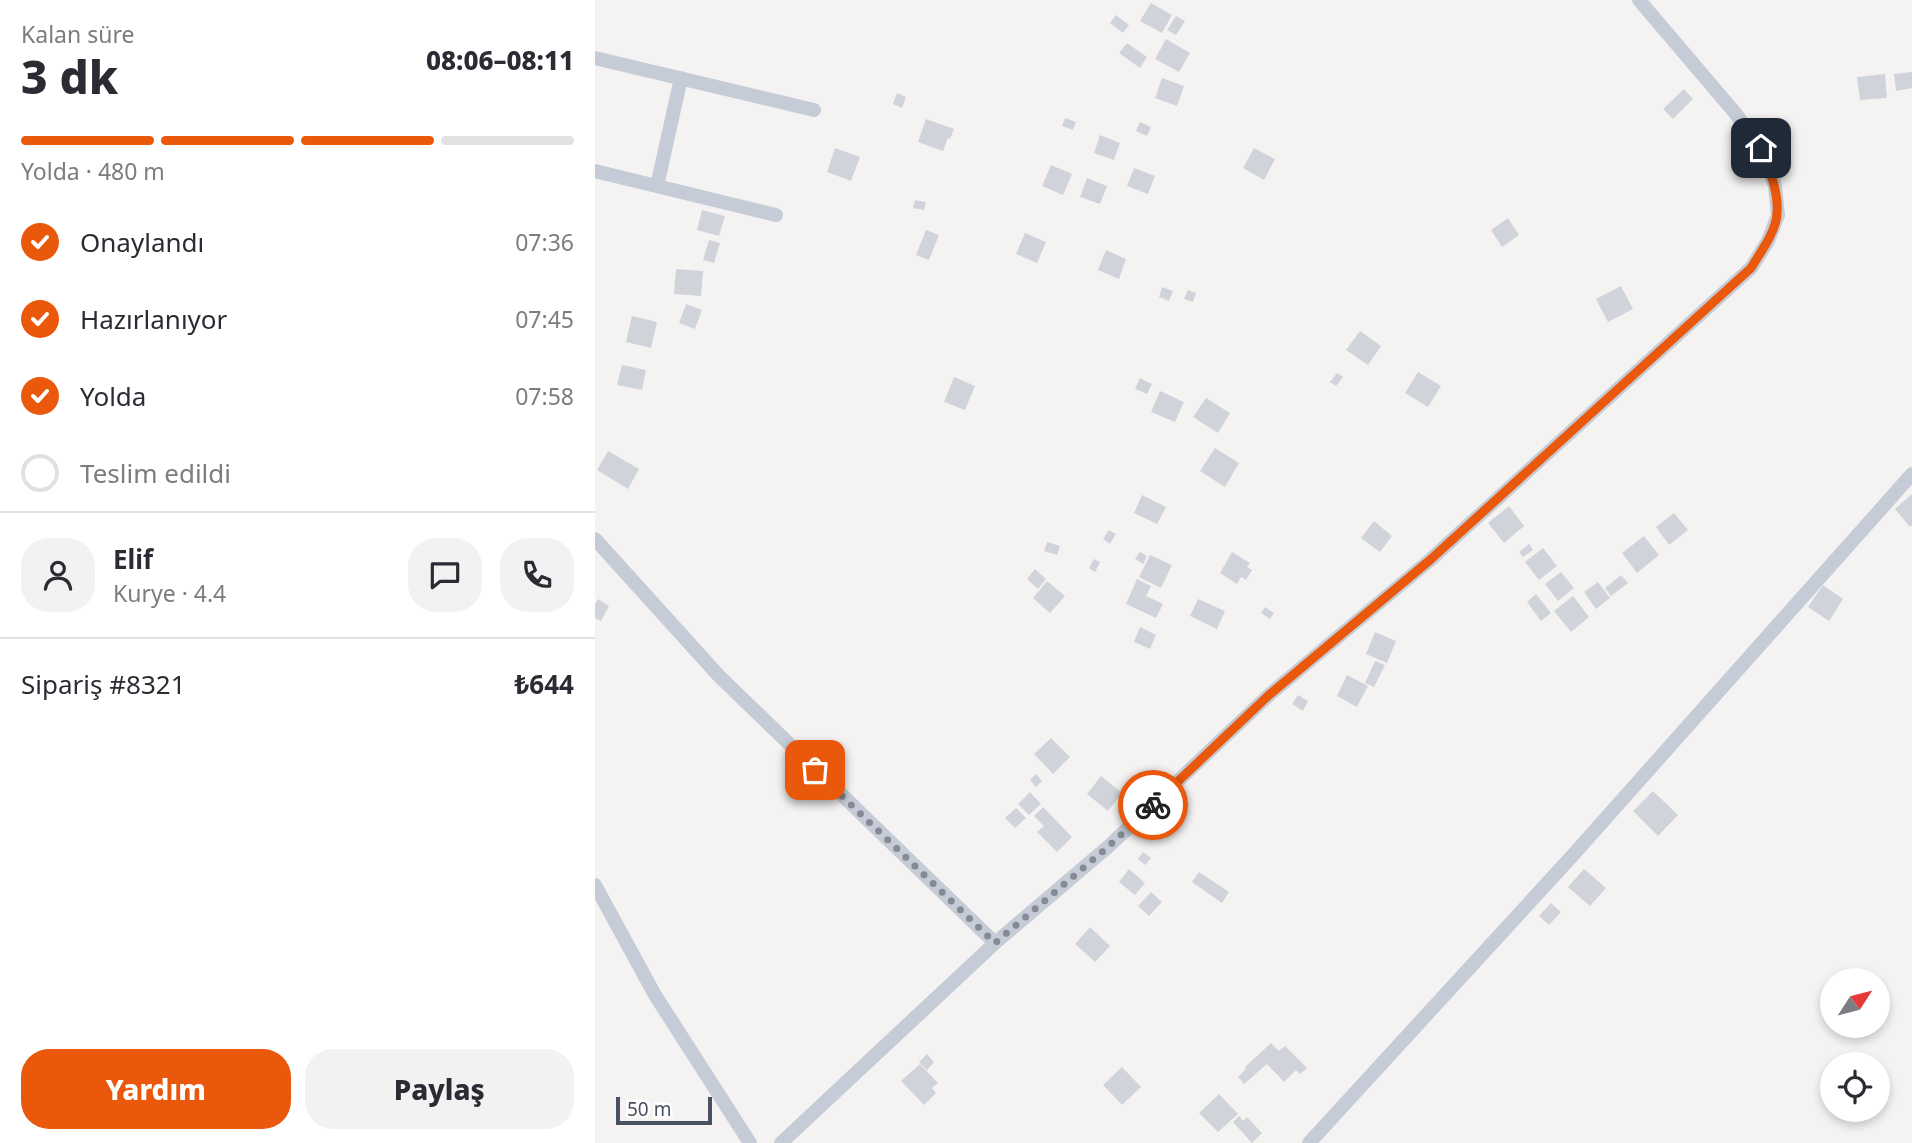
<!DOCTYPE html>
<html lang="tr">
<meta charset="utf-8">
<style>
body{margin:0;font-family:"Noto Sans",sans-serif;background:#f2f2f3;color:#2b2b33;height:100vh;display:flex;flex-direction:column;font-size:26px;white-space:nowrap}
*{box-sizing:border-box;margin:0}
p{font-size:23px;color:#7c7c81}
.icon{flex:none;width:38px;height:38px;fill:none;stroke:currentColor;stroke-width:2;stroke-linecap:round;stroke-linejoin:round}
.map{position:relative;flex:1;overflow:hidden}
.panel{display:flex;flex-direction:column;background:#fff;width:595px}
.panel>*{flex:none}
.needle{width:46px;rotate:54deg}
.tools{position:absolute;left:1225px;top:968px;display:grid;gap:14px}
.tools a{display:grid;place-items:center;width:70px;height:70px;border-radius:50%;background:#fff;box-shadow:0 4px 10px #0003;font-size:35px}
.scale{position:absolute;left:21px;bottom:18px;width:96px;box-sizing:border-box;padding-left:7px;border:4px solid #485161;border-top:0;font-size:19px;line-height:24px;white-space:nowrap;color:#485161;-webkit-text-stroke:5px #fff;paint-order:stroke}
.pin{position:absolute;display:grid;place-items:center;width:60px;height:60px;color:#fff;margin:-30px;border-radius:14px;box-shadow:0 4px 10px #0006}
.courier{position:absolute;display:grid;place-items:center;width:70px;height:70px;margin:-35px;border:5px solid #ea580c;border-radius:50%;background:#fff;color:#222;box-shadow:0 2px 9px #0007}
.headline em{font-style:normal;font-weight:800}
.headline div{display:flex;flex-direction:column-reverse}
.headline{display:flex;align-items:center;justify-content:space-between;height:119px;padding:0 21px}
h1{font-size:46px;font-weight:800;line-height:52px}
.bar{display:grid;grid-template-columns:repeat(4,1fr);gap:10px 7px;align-content:center;height:84px;padding:0 21px}
.bar i{height:9px;border-radius:5px;background:#e1e1e2}
.bar .selected{background:#ea580c}
.bar p{grid-column:span 4}
.line{display:flex;align-items:center;gap:18px;padding:0 21px;border-top:2px solid #e1e1e2}
.line div{flex:1}
.round{display:grid;place-items:center;flex:none;width:74px;height:74px;border-radius:28px;background:#f2f2f3}
ol{padding:0 21px;list-style:none}
li{display:flex;align-items:center;gap:21px;height:77px}
li p{margin-inline-start:auto}
li .icon{padding:7px;border-radius:50%;background:#ea580c;color:#fff;stroke-width:4}
li:last-child{color:#7c7c81}
li i{width:38px;height:38px;border:4px solid #e1e1e2;border-radius:50%}
.action{display:flex;gap:14px;margin-top:auto;padding:14px 21px}
.action a{flex:1;height:80px;border-radius:28px;background:#ea580c;color:#fff;font-size:28px;font-weight:800;line-height:80px;text-align:center}
.action a+a{background:#f2f2f3;color:#2b2b33}
main{display:flex;flex:1;min-height:0}
.map>svg:first-child{display:block}
</style>
<main>
<section class="panel">
<div class="headline"><div><h1>3 dk</h1><p>Kalan süre</p></div><em>08:06–08:11</em></div>
<div class="bar"><i class="selected"></i><i class="selected"></i><i class="selected"></i><i></i><p>Yolda · 480 m</p></div>
<ol>
<li><svg class="icon" aria-label="check" viewBox="0 0 24 24"><path d="M5 12l5 5 9-10"/></svg>Onaylandı<p>07:36</p></li>
<li><svg class="icon" aria-label="check" viewBox="0 0 24 24"><path d="M5 12l5 5 9-10"/></svg>Hazırlanıyor<p>07:45</p></li>
<li><svg class="icon" aria-label="check" viewBox="0 0 24 24"><path d="M5 12l5 5 9-10"/></svg>Yolda<p>07:58</p></li>
<li><i></i>Teslim edildi</li>
</ol>
<div class="line" style="height:126px"><a class="round"><svg class="icon" aria-label="person" viewBox="0 0 24 24"><circle cx="12" cy="8" r="4"/><path d="M4 21q1-7 8-7t8 7"/></svg></a><div><b>Elif</b><p>Kurye · 4.4</p></div><a class="round"><svg class="icon" aria-label="chat" viewBox="0 0 24 24"><path d="M4 5h16v11H9l-5 4z"/></svg></a><a class="round"><svg class="icon" aria-label="phone" viewBox="0 0 24 24"><path d="M5 4h4l2 5-3 2q2 4 5 5l2-3 5 2v4C11 20 4 13 5 4z"/></svg></a></div>
<div class="line" style="height:91px"><div>Sipariş #8321</div><b>₺644</b></div>
<div class="action"><a>Yardım</a><a>Paylaş</a></div>
</section>
<div class="map">
<svg width="1317" height="1143" viewBox="0 0 1317 1143">
<rect width="100%" height="100%" fill="#f5f3f2"/>
<path fill="#d1d3da" d="M556,3L577,15L567,33L545,21Z
M521,15L534,25L528,33L515,23Z
M581,16L590,21L581,35L572,30Z
M571,39L595,53L584,72L560,59Z
M532,43L552,57L545,68L524,53Z
M1317,72V88L1301,91L1299,74Z
M1290,74L1292,98L1265,100L1262,77Z
M567,78L589,86L582,106L560,98Z
M1089,89L1098,99L1078,119L1068,109Z
M302,93L311,97L307,108L298,104Z
M470,118L481,122L478,130L467,126Z
M331,119L359,129L355,139L353,138L348,151L323,142Z
M545,122L556,127L552,136L541,131Z
M505,135L525,143L519,160L499,153Z
M240,148L265,157L256,181L232,172Z
M659,148L680,159L669,180L648,168Z
M456,165L477,174L468,195L447,186Z
M539,168L560,176L553,194L532,186Z
M492,178L512,186L505,204L485,197Z
M320,200L331,202L329,210L318,208Z
M107,210L130,216L124,236L102,230Z
M913,218L924,235L907,247L896,230Z
M331,230L344,235L334,260L321,255Z
M430,233L451,242L442,263L421,254Z
M114,240L125,243L119,263L108,260Z
M511,250L531,259L524,279L503,270Z
M81,269L108,271L106,296L79,294Z
M1026,286L1038,309L1013,322L1001,299Z
M567,287L578,291L574,301L564,297Z
M593,290L601,293L598,302L589,299Z
M91,304L107,310L100,329L84,323Z
M37,316L62,322L56,348L31,342Z
M765,331L786,346L773,365L751,350Z
M27,365L51,370L47,390L22,385Z
M823,372L846,386L833,407L810,393Z
M742,373L748,377L741,386L735,382Z
M359,377L380,386L370,410L349,402Z
M545,378L557,384L552,394L540,389Z
M565,391L589,402L580,422L556,412Z
M611,398L635,413L623,433L598,417Z
M620,448L644,463L630,487L605,471Z
M13,451L44,469L33,489L2,470Z
M1317,494V525L1315,527L1300,509Z
M547,495L571,507L562,524L539,513Z
M914,506L929,526L909,543L893,523Z
M1079,513L1093,530L1074,545L1061,527Z
M779,521L797,536L785,552L766,538Z
M514,530L521,534L515,544L508,539Z
M1049,536L1064,555L1042,573L1027,553Z
M452,542L465,546L462,555L449,551Z
M934,544L938,550L928,557L924,552Z
M948,548L962,566L944,580L930,562Z
M545,552L552,556L548,564L540,559Z
M637,552L655,563L652,567L657,570L651,580L646,577L642,584L625,573Z
M555,555L577,565L566,588L544,577Z
M499,559L505,562L500,572L494,568Z
M440,569L451,579L443,589L432,579Z
M966,572L979,588L963,601L950,584Z
M1026,575L1033,583L1016,596L1010,588Z
M542,579L556,586L551,596L568,604L561,618L531,604Z
M452,581L470,596L455,613L438,598Z
M1003,582L1015,598L1001,609L989,592Z
M1228,585L1248,599L1234,621L1213,607Z
M941,594L956,613L946,621L932,602Z
M978,596L994,617L976,632L959,611Z
M3,599L14,606L6,621L0,618V604Z
M603,599L630,611L622,629L595,616Z
M670,607L679,613L675,619L666,613Z
M545,627L561,635L555,649L539,642Z
M780,632L801,641L792,663L771,654Z
M780,661L790,665L779,687L770,683Z
M752,675L773,686L762,707L742,696Z
M703,695L713,701L708,711L697,704Z
M456,738L475,757L458,774L439,754Z
M441,774L447,781L441,787L435,780Z
M506,776L527,793L513,811L492,794Z
M1058,791L1083,815L1063,836L1038,811Z
M435,792L446,804L434,815L423,804Z
M448,807L477,837L462,852L442,832L449,826L439,816Z
M421,808L431,818L420,828L410,818Z
M548,852L556,858L550,865L543,859Z
M534,869L550,883L540,895L524,882Z
M989,869L1011,888L995,906L973,887Z
M604,872L634,892L627,903L597,882Z
M556,892L567,902L554,916L543,906Z
M956,903L966,912L954,925L944,916Z
M495,927L515,946L500,962L480,944Z
M676,1043L684,1051L690,1046L712,1068L705,1074L701,1070L689,1082L672,1064L649,1084L643,1077L651,1069L650,1067Z
M332,1054L339,1062L332,1070L324,1062Z
M325,1064L343,1083L337,1088L341,1093L329,1105L306,1081Z
M527,1067L546,1087L527,1105L508,1085Z
M624,1094L643,1114L623,1132L604,1113Z
M644,1116L648,1121L652,1117L667,1133L657,1143L638,1122Z"/>
<g fill="none" stroke-linecap="round" stroke-linejoin="round">
<path stroke="#c5ccd7" stroke-width="14" d="M0,58L219,110
M0,171L181,215
M62,186L86,78
M0,539L124,676L400,943
M0,885L60,995L155,1143
M186,1143L400,943L514,846L674,695L835,560L1156,268L1173,241L1183,215L1180,186L1166,148L1141,114L1044,0
M714,1143L978,855L1317,474"/>
</g>
<g fill="none" stroke-linecap="round" stroke-linejoin="round">
<path stroke="#858a94" stroke-width="7" stroke-dasharray="0 12.6" d="M220,770L400,943L514,846L558,805"/>
<path stroke="#ea580c" stroke-width="9" d="M558,805L674,695L835,560L1156,268C1165,253 1182,230 1182,213C1184,190 1173,168 1166,148"/>
</g>
</svg>
<div class="tools">
<a><svg class="needle" viewBox="-14 -14 28 28"><path d="M0-13l5 13h-10z" fill="#e53935"/><path d="M0 13l5-13h-10z" fill="#7c7c81"/></svg></a>
<a><svg class="icon" aria-label="locate" viewBox="0 0 24 24"><circle cx="12" cy="12" r="6"/><path d="M12 2v4M12 18v4M2 12h4M18 12h4"/></svg></a>
</div>
<div class="scale">50 m</div>
<div class="pin" style="left:220px;top:770px;background:#ea580c"><svg class="icon" aria-label="bag" viewBox="0 0 24 24"><path d="M5 8h14l-1 12H6zM9 8a3 3 0 0 1 6 0"/></svg></div>
<div class="pin" style="left:1166px;top:148px;background:#1f2937"><svg class="icon" aria-label="home" viewBox="0 0 24 24"><path d="M3 11l9-7 9 7M6 9v11h12V9"/></svg></div>
<div class="courier" style="left:558px;top:805px"><svg class="icon" aria-label="bike" viewBox="0 0 24 24"><circle cx="6" cy="16" r="4"/><circle cx="18" cy="16" r="4"/><path d="M6 16l4-8h5l3 8M10 8l3 8H6M13 5h3"/></svg></div>
</div>
</main>
